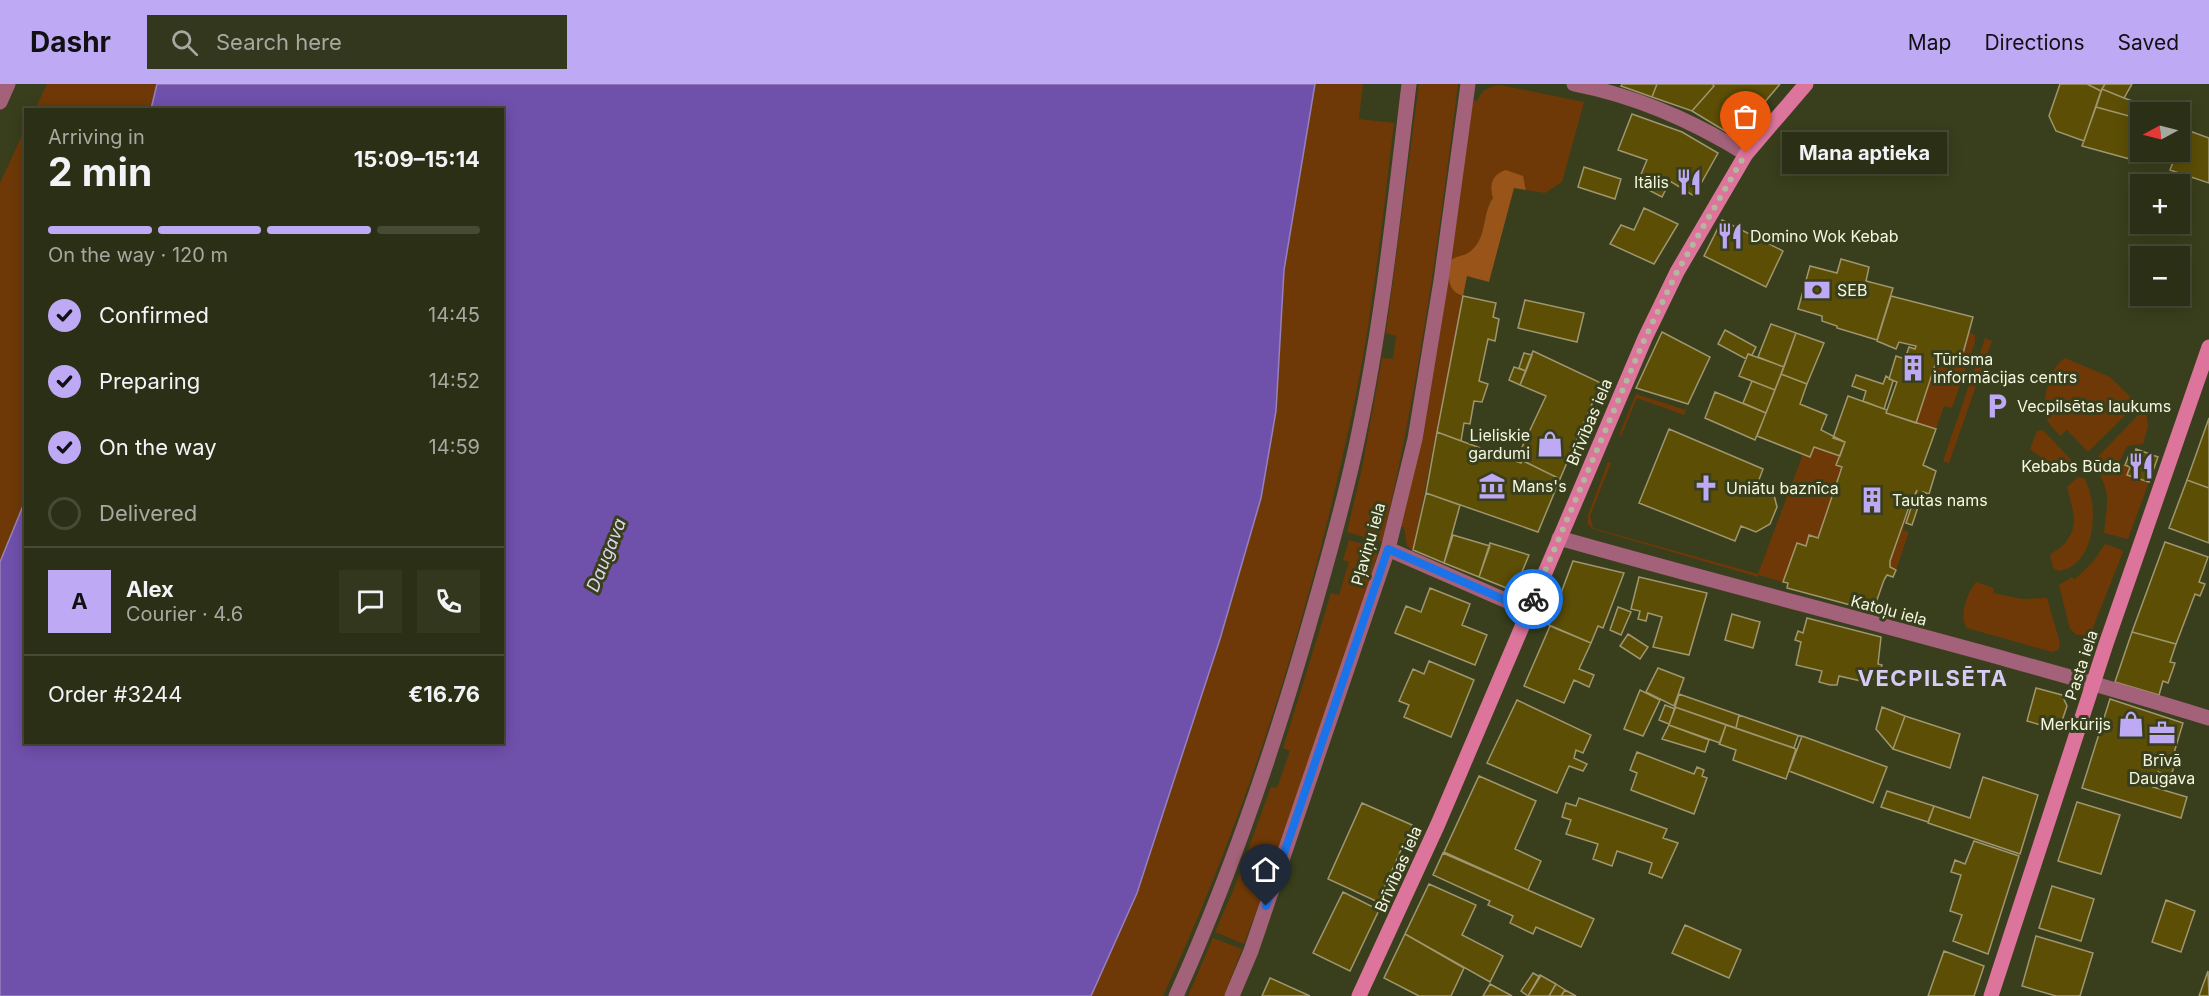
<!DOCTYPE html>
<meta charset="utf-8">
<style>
body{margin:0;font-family:Inter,sans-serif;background:#33371e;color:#f1f3f6;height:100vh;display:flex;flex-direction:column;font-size:22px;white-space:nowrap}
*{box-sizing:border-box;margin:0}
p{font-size:20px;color:#a6a9a0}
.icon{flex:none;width:33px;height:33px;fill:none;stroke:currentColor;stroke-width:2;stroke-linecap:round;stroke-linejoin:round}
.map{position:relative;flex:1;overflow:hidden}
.drawer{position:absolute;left:24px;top:24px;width:480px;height:636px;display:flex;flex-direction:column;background:#2b2f15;border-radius:0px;box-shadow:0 3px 15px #0003,0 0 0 2px #474a34}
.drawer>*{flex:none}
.needle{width:39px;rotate:263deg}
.tools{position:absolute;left:2130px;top:18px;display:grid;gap:12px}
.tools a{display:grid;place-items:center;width:60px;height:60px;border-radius:0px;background:#2b2f15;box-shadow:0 3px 15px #0003,0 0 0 2px #474a34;font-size:30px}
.pin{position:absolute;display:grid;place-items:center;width:51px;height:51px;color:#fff;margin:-62px -26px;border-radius:50% 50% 50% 0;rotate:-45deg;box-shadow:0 0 6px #0007}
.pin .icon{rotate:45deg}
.courier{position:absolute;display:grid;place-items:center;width:60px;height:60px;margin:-30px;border:4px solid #1a73e8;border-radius:50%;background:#fff;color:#222;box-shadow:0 2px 8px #0007}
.bubble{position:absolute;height:42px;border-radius:0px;background:#2b2f15;box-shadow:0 3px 15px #0003,0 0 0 2px #474a34;font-size:20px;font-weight:700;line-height:42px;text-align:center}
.head em{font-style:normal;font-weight:700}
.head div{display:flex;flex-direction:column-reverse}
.head{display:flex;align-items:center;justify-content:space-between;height:102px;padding:0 24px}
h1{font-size:39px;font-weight:700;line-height:45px}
.bar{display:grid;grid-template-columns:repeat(4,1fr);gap:9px 6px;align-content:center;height:72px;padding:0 24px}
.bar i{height:8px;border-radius:4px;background:#474a34}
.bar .on{background:#bea9f5}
.bar p{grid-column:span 4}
.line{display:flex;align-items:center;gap:15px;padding:0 24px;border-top:2px solid #474a34}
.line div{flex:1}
.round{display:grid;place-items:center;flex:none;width:63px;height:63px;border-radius:0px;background:#33371e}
ol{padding:0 24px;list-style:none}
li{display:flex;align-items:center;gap:18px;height:66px}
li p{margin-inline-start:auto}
li .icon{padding:6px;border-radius:50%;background:#bea9f5;color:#111;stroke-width:4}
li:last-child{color:#a6a9a0}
li i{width:33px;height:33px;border:3px solid #474a34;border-radius:50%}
header{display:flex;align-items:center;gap:36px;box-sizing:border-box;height:84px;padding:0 30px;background:#bea9f5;color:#111}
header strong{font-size:28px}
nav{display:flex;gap:33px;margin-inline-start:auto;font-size:21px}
.search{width:420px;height:54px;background:#33371e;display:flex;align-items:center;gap:15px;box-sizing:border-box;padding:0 21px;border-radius:0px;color:#a6a9a0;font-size:22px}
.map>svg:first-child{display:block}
</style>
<header>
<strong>Dashr</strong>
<div class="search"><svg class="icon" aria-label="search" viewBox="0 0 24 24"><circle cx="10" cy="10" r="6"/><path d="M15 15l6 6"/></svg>Search here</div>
<nav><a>Map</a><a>Directions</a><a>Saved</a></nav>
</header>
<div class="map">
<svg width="2209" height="912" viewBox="0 0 2209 912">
<rect width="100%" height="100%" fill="#393f1c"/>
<path fill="#6e3907" d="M47,0H157L151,25H35Z
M1315,0H1363L1359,35L1394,39C1383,129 1374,221 1356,310C1314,516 1252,720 1163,912H1091L1137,809L1220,555L1261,414L1276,327L1284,186Z
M1419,0H1458C1439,154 1418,307 1382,458L1347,448L1362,384L1382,274L1393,275L1396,252L1386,249Z
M1500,1L1584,18L1562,98L1545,109L1526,106V100L1491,106L1493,114C1481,131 1488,156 1468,169C1463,172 1456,172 1451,176L1472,16L1477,17C1482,6 1489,2 1500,1Z
M25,45V417L0,478V99Z
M1448,191L1458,211L1463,212L1413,466L1407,462L1404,443H1401Z
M1969,248L1975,251V258L1952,324L1944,322L1936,345L1916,339L1938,273L1936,272L1938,267L1962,273Z
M1985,254L1992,257L1949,379L1943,377Z
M2065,274L2110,293L2136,318L2134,323L2088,368L2067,346L2060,352C2055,346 2048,340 2046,332C2042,315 2049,283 2065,274Z
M1636,310L1686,326L1684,331L1637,314L1621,352L1619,351Z
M2146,327L2148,342L2143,360L2127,362L2119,379L2130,383L2128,391L2149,398L2128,455L2104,449C2107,415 2113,409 2092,379L2141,328Z
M2043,346L2073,378L2074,382L2065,391L2030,365L2037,347Z
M1814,363L1840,372L1836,381L1842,383L1818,454L1809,452L1806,462L1797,459L1783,498L1759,491L1758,493L1593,445L1588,440V431L1608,378L1611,379L1590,432L1593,444L1758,490L1803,370L1810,372Z
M2078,393L2084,394C2100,420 2096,482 2059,487L2053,484L2050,471C2054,467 2061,464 2065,459C2081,441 2071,422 2067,403Z
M1917,406L1903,446L1909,448L1896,486L1890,483V477Z
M1349,456L1379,465L1335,612L1244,860L1215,848L1233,807L1271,703L1277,704L1290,667L1283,664L1331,509L1339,511L1349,478L1343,476Z
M2105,460L2120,465L2123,468L2092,546L2086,551H2077L2070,545L2059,501L2072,493L2074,496L2093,478Z
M1976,498L1994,504L1993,509L2022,515L2047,514L2060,559L2058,566L2052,568L1967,544C1958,532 1968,508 1976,498Z
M1213,854L1242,865L1224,912H1188Z"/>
<path fill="#985419" d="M1506,86L1523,92L1526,106L1514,104L1489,198L1467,192L1463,212C1446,207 1448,190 1451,176C1456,172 1463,172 1468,169C1488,156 1481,131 1493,114C1489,101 1492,90 1506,86Z"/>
<path fill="#6f50ab" stroke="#9782bc" stroke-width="1.5" d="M157,0H1315L1284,186L1276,327L1261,414L1220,555L1137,809L1091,912H0V478L25,417L26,658H502V26L151,25Z"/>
<path fill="#5c4e05" stroke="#9f966f" stroke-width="1.5" d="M1622,0H1657L1652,13L1621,2Z
M1657,0H1712L1714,2L1692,27L1652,13Z
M1712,0H1780L1735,53L1692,27L1714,2Z
M2060,0H2087L2101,7L2084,57L2056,47L2049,32Z
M2087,0H2105L2101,7Z
M2105,0H2132L2124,14L2102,5Z
M2102,5L2124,14L2163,28H2140V35L2096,23Z
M2096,23L2140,35V66L2137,77L2082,62Z
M1632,30L1682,48L1718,69L1694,112L1670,97L1662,113L1637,100L1647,76L1618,66Z
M2184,45L2209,54V99L2170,86L2177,68H2180Z
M1584,83L1621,95L1615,115L1578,103Z
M1644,124L1678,140L1654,180L1610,160L1621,141L1634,146Z
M1722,136L1783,167L1766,203L1704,172Z
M1841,175L1869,183L1866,197L1893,204L1877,256L1837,244V242L1822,237V232L1798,225L1810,182L1837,189Z
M1463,212L1496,219L1493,233L1499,235L1495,257L1488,255L1479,297L1488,300L1482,318L1474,317L1470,340L1464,339L1461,357L1437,348Z
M1891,212L1973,233L1962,273L1938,267L1936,272H1938L1916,339L1886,329L1897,298L1889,295L1896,272L1905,275L1909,263L1915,265L1916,262L1899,258L1896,265L1877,257Z
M1525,216L1584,229L1577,258L1518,244Z
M1771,240L1796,249L1784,283L1758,273Z
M1725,246L1756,263L1752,271L1748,270L1746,275L1718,260Z
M1662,248L1710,273L1688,320L1636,304Z
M1796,249L1824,259L1807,300L1781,290Z
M1533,267L1601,299L1560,395L1517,374L1546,312L1520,301Z
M1524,269L1532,271L1526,287L1519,284Z
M1748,270L1784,283L1775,306L1739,292Z
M1514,283L1526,287L1520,301L1509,296Z
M1781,290L1807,300L1800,320L1827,331L1821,346L1845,358L1840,372L1814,363L1810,373L1757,352Z
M1856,291L1883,300L1886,292L1893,297L1884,325L1863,317L1866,307L1852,302Z
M1752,297L1775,306L1766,329L1743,319Z
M1715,308L1766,329L1755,356L1705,334Z
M1848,312L1887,326L1886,329L1936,345L1923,381L1936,387L1929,410L1923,408L1912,441L1906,439L1917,406L1909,423L1890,477V483L1896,486L1893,493L1887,491L1884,496L1873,527L1787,504L1788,499L1783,498L1797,459L1806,462L1809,451L1818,454L1842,383L1836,381L1845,358L1833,354Z
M2209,334V404L2187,396Z
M1669,345L1763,385L1757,401L1773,407L1777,423L1770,440L1756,448L1741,442L1735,457L1639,419Z
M1437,348L1521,379L1522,376L1560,395L1538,448L1426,409Z
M2136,365L2158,373L2149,398L2127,391L2130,383L2125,381L2129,371L2134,373Z
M2187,396L2209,404V459L2169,444Z
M1426,409L1460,421L1444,479L1413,466Z
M1453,451L1490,462L1479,493L1444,479Z
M2165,458L2208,473L2199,498L2205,500L2200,512L2195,510L2176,560L2132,548Z
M1490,459L1529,471L1514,507L1479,493Z
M1573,477L1624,489L1603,544L1598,542L1591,559L1549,541Z
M1639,493L1707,509L1689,571L1653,563L1662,533L1648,529L1646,537L1638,535L1640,527L1631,525Z
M1430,504L1470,520L1462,541L1487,551L1475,581L1395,549L1406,522L1421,528Z
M1618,523L1631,528L1621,551L1610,546Z
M1732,530L1760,538L1753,564L1725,556Z
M1807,534L1881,553L1878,580L1882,581L1878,596L1871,594L1870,599L1839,592L1837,601H1830L1819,598L1822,587L1796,581L1801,558L1795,556L1798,547L1803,549Z
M1550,542L1591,559L1579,585L1594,591L1589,603L1574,596L1564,619L1524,602Z
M2132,548L2176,560L2170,578L2175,579L2168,599L2163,597L2159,611L2115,598Z
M1628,550L1648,563L1640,575L1620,562Z
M1429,577L1474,596L1451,653L1404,633L1409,621L1399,617L1413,585L1424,590Z
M1658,584L1684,594L1674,622L1646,608Z
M2036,604L2062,611L2067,622L2059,646L2027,637Z
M1640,606L1660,616L1643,652L1624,645Z
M1679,610L1739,631L1736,644L1675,623Z
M2110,615L2183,639L2174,669L2178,670L2171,692L2158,688L2153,703L2187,713L2181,734L2082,704Z
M1517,616L1591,651L1583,669L1576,666L1574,674L1587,680L1583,687L1569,682L1557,709L1487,679Z
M1665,621L1675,625L1669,640L1659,636Z
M1675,623L1726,641L1720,659L1669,641Z
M1882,623L1905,632L1893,665L1876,645Z
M1739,631L1797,651L1801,652H1798L1794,664L1736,644Z
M1905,632L1960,650L1950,684L1893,665Z
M1669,641L1709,656L1705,668L1662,655Z
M1726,641L1796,665L1786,695L1733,676L1736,666L1719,660Z
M1802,652L1887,683L1873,719L1789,687Z
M1637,668L1694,690L1697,683L1704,686L1702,692L1707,694L1694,730L1631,706L1637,689L1630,686Z
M1479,692L1536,717L1515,765L1541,777L1528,806L1444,768Z
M1983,693L2038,711L2020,770L1928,739L1934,722L1970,734Z
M1887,707L1934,722L1928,738L1881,723Z
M1579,714L1667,745L1663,754L1678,759L1662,794L1649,789L1652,779L1617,767L1612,782L1593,775L1598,760L1566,750L1571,736L1562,733L1566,719L1576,722Z
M2077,718L2120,731L2101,790L2058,777Z
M1362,719L1412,741L1378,818L1328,795Z
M1974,757L2019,772L1988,870L1953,857L1962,831L1950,827L1961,791L1951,788L1955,776L1965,780Z
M1443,769L1594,835L1581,863L1536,843L1533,850L1510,839L1513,832L1488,821L1490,817L1433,791Z
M1429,800L1476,821L1462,851L1503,872L1490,898L1405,850Z
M2052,802L2094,815L2081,857L2039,844Z
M1343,808L1379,826L1350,887L1313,869Z
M2166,816L2195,827L2181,868L2152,858Z
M1685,841L1741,866L1729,894L1672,869Z
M1405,850L1464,884L1451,912H1419L1384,894Z
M2036,852L2093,869L2080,912H2056L2022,902Z
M1944,867L1984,882L1974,912H1928Z
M2208,887L2209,912H2199Z
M1533,889L1540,893L1528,912L1521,907Z
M1540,891L1556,900L1549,912H1528Z
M1270,894L1310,912H1262Z
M1490,900L1512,912H1483Z
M1556,900L1565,906L1561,912H1549Z
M1565,906L1576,912H1561Z"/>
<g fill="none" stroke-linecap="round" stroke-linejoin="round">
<path stroke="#a3617a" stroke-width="15" d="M1574,0C1636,12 1693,37 1746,70
M0,18L8,0
M1559,454C1775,515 1994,568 2209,634
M1388,465L1528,526
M1176,912C1232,788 1276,658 1313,527C1330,468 1347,408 1359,348C1383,233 1395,116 1409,0
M1232,912L1251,867L1388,465L1415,355L1441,197L1468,0"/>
<path stroke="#dc749c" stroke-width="15" d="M1359,912L1438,740L1645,254L1677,188L1746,70L1806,0
M1991,912L2106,560L2209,263"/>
</g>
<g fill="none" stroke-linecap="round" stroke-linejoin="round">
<path stroke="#b2b79d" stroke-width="6" stroke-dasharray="0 10.8" d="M1533,515L1645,254L1677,188L1746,69"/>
<path stroke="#1a73e8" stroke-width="8" d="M1266,822L1388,465L1528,526L1533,515"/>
</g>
<defs>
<g id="restaurant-bare" transform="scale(2.07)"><path d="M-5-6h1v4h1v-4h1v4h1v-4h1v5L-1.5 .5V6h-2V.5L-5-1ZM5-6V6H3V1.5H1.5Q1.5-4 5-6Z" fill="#bea9f5" stroke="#393f1c" stroke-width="2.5" paint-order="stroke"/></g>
<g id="bank-bare" transform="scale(2.07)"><path d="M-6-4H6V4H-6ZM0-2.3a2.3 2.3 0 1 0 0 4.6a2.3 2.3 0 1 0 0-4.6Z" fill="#bea9f5" stroke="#393f1c" stroke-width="2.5" paint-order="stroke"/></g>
<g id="building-bare" transform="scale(2.07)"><path d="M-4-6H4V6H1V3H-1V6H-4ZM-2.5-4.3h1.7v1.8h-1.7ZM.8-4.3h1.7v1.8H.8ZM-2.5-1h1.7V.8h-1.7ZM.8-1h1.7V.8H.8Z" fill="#bea9f5" stroke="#393f1c" stroke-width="2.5" paint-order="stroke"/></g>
<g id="parking-bare" transform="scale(2.07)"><path d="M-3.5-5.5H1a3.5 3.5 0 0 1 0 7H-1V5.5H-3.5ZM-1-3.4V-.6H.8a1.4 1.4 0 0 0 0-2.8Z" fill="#bea9f5" stroke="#393f1c" stroke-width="2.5" paint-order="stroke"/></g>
<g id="shop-bare" transform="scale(2.07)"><path d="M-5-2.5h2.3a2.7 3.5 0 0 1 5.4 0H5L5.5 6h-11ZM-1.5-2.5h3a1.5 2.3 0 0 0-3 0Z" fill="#bea9f5" stroke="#393f1c" stroke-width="2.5" paint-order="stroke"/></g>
<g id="museum-bare" transform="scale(2.07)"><path d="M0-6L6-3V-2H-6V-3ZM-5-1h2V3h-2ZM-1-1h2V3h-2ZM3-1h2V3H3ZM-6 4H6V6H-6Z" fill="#bea9f5" stroke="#393f1c" stroke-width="2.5" paint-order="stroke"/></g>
<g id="church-bare" transform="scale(2.07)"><path d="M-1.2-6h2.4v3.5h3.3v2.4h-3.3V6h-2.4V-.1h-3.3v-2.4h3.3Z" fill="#bea9f5" stroke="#393f1c" stroke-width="2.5" paint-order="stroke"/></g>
<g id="office-bare" transform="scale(2.07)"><path d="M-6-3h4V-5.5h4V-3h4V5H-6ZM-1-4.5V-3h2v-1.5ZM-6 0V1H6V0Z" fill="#bea9f5" stroke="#393f1c" stroke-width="2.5" paint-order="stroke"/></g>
</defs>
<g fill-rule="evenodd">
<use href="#restaurant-bare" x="1689" y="98"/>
<use href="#restaurant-bare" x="1730" y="152"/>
<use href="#bank-bare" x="1817" y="206"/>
<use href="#building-bare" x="1913" y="284"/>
<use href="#parking-bare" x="1997" y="322"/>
<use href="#shop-bare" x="1550" y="360"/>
<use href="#restaurant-bare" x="2141" y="382"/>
<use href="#museum-bare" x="1492" y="402"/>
<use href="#church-bare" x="1706" y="404"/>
<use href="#building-bare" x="1872" y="416"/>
<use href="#shop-bare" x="2131" y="640"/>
<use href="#office-bare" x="2162" y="649"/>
</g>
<g text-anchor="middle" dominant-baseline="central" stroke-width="6" stroke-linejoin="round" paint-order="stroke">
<g font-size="16" fill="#f3f7e2" stroke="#393f1c" text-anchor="start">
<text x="1669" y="98" text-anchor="end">Itālis</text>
<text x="1750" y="152">Domino Wok Kebab</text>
<text x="1837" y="206">SEB</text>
<text x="1933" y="275">Tūrisma<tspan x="1933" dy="18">informācijas centrs</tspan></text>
<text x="2017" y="322">Vecpilsētas laukums</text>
<text x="1530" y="351" text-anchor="end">Lieliskie<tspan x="1530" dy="18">gardumi</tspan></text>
<text x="2121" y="382" text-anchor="end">Kebabs Būda</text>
<text x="1512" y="402">Mans's</text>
<text x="1726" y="404">Uniātu baznīca</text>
<text x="1892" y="416">Tautas nams</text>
<text x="2111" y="640" text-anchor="end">Merkūrijs</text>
<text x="2162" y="676" text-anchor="middle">Brīvā<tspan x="2162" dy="18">Daugava</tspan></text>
</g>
<g font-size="16" fill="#f3f7e2" stroke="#393f1c">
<text transform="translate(1589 338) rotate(-67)">Brīvības iela</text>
<text transform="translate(1368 460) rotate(-74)">Pļaviņu iela</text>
<text transform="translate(1889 526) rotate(15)">Katoļu iela</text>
<text transform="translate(2081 581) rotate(-72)">Pasta iela</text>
<text transform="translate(1398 785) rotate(-66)">Brīvības iela</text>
</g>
<g font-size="18" font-style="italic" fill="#dad4ed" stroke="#393f1c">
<text transform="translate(606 471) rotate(-68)">Daugava</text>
</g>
<g font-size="22" font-weight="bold" letter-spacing="1.5" fill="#d5cbf6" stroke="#393f1c">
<text x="1933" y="594">VECPILSĒTA</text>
</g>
</g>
</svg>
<div class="tools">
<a><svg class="needle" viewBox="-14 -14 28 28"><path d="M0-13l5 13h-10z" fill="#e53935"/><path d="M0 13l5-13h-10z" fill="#a6a9a0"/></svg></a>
<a>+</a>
<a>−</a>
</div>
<div class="pin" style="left:1746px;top:69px;background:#ea580c"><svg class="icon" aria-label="bag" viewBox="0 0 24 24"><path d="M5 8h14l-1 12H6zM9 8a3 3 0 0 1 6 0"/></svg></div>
<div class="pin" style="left:1266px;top:822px;background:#1f2937"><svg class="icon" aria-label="home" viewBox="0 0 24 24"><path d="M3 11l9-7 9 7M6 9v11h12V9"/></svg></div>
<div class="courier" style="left:1533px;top:515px"><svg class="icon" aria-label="bike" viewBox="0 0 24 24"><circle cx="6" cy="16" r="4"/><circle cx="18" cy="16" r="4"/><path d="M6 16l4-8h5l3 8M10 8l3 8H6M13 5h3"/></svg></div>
<div class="bubble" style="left:1782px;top:48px;width:165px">Mana aptieka</div>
<section class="drawer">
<div class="head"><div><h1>2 min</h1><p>Arriving in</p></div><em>15:09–15:14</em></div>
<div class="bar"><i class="on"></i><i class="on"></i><i class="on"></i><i></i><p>On the way · 120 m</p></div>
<ol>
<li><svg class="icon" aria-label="check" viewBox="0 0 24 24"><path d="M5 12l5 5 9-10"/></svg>Confirmed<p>14:45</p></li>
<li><svg class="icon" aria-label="check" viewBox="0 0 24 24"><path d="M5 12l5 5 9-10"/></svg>Preparing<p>14:52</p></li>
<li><svg class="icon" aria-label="check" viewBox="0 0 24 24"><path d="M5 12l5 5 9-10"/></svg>On the way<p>14:59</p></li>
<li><i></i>Delivered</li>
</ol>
<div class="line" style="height:108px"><b class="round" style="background:#bea9f5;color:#111">A</b><div><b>Alex</b><p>Courier · 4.6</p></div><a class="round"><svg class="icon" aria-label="chat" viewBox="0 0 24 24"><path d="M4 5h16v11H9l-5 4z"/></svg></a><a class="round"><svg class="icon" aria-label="phone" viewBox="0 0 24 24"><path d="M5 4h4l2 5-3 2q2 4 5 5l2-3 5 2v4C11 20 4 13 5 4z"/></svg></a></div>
<div class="line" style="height:78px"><div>Order #3244</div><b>€16.76</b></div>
</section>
</div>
